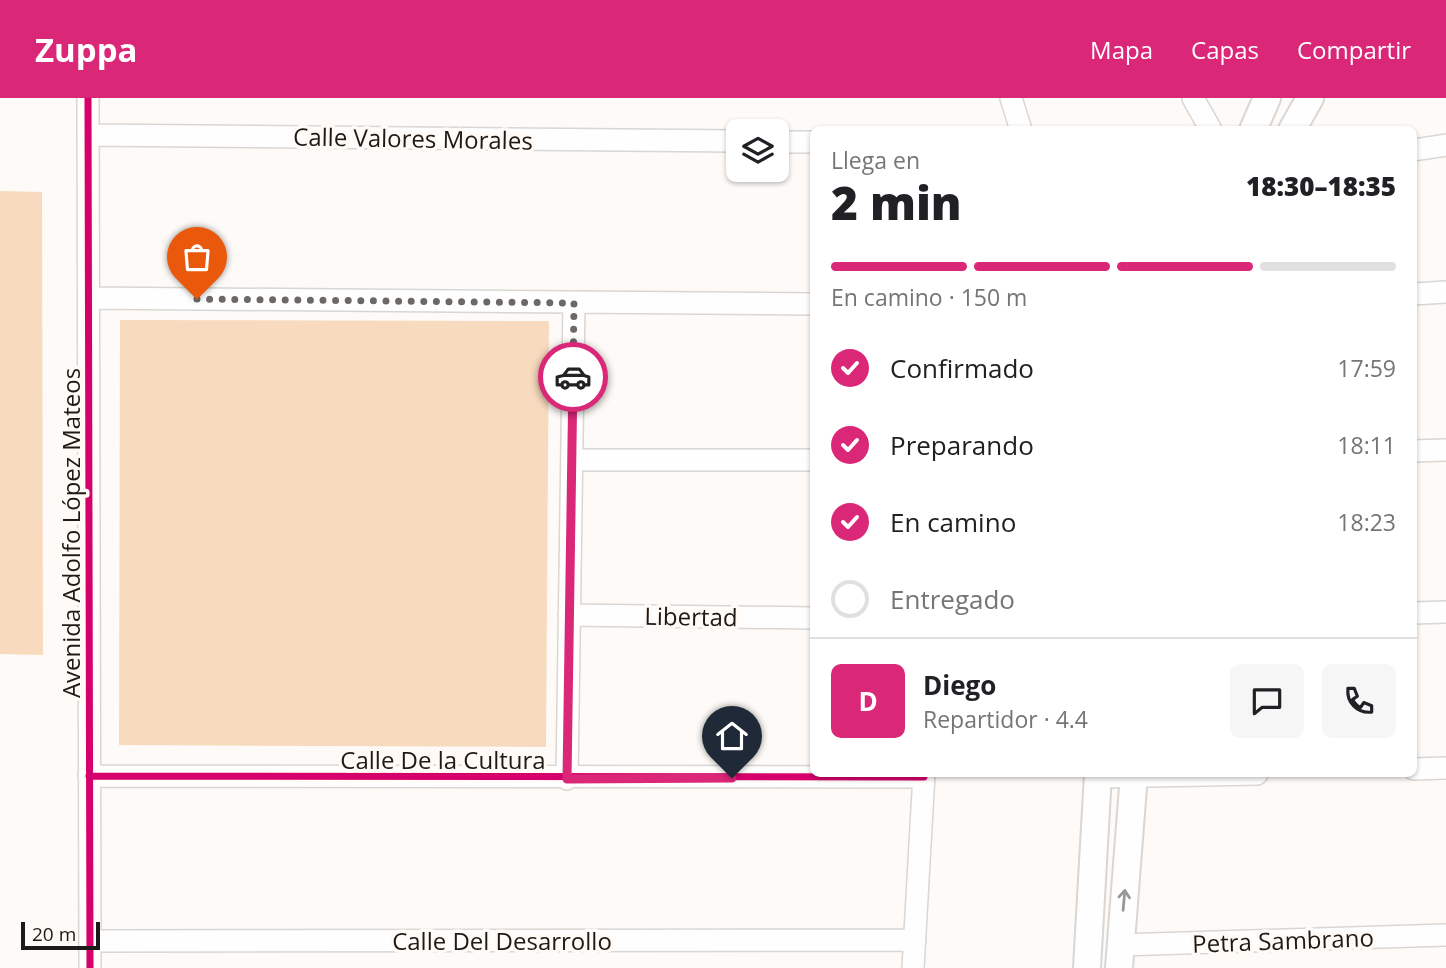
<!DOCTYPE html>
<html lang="es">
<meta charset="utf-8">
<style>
body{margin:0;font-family:"Open Sans",sans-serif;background:#f6f6f6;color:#202124;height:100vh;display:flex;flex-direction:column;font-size:26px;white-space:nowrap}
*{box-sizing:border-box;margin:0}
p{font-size:23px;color:#757577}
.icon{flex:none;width:38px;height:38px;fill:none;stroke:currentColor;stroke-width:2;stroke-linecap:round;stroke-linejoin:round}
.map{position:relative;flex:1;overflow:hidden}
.sheet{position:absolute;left:810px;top:28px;width:607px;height:651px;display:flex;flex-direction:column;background:#fff;border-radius:10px;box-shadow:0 2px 5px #0004}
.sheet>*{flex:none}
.buttons{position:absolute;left:726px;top:21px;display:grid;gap:14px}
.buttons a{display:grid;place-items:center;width:63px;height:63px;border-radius:10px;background:#fff;box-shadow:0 2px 5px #0004;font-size:35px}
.scale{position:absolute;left:21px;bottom:18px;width:79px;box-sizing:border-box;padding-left:7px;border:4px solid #1d1a17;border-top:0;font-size:19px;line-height:24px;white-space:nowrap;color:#1d1a17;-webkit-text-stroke:5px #fffaf5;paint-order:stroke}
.pin{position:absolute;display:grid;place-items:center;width:60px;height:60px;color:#fff;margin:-72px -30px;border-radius:50% 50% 50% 0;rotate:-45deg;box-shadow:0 0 7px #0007}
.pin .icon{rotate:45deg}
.courier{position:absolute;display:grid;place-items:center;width:70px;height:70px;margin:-35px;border:5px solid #db2777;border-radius:50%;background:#fff;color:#222;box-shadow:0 2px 9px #0007}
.headline em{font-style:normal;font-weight:800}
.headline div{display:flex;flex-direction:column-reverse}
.headline{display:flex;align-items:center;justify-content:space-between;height:119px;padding:0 21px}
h1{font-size:46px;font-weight:800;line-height:52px}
.bar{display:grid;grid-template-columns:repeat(4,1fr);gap:10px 7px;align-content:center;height:84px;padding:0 21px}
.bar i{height:9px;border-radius:5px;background:#e0e0e0}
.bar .current{background:#db2777}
.bar p{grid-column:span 4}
.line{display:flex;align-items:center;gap:18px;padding:0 21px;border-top:2px solid #e0e0e0}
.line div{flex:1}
.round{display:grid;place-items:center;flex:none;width:74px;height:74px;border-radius:10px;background:#f6f6f6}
ol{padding:0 21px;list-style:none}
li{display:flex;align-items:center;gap:21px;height:77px}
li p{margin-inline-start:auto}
li .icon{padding:7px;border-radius:50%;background:#db2777;color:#fff;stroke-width:4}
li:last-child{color:#757577}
li i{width:38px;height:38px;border:4px solid #e0e0e0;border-radius:50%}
header{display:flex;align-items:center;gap:42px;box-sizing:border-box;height:98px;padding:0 35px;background:#db2777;color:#fff}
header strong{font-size:33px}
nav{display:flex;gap:38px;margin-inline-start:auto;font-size:24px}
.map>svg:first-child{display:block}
</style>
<header>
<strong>Zuppa</strong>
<nav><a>Mapa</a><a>Capas</a><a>Compartir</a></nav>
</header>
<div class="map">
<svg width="1446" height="870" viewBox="0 0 1446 870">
<rect width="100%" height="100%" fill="#fdfaf7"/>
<path fill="#f8dbbf" d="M0,93L42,94L43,557L0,556Z
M120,222L549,223L546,649L119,647Z"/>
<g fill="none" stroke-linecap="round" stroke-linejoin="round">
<g stroke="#d9d6d3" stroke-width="24">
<path id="minor" d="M88,0L90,870
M1011,0L1021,32
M1193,0L1211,32
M88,37L738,43
M777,44H814
M1414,52L1446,47
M1414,196L1446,194
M89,200L814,206
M1414,353L1446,352
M572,362H814
M1414,515L1446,514
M569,517L814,520
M1414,671L1446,670
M89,678L924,679
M1098,679L1257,676
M567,681L574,205
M90,843L915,842
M1120,847L1446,837
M913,870L924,676"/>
</g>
<g stroke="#d9d6d3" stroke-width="30">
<path id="tertiary" d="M1253,32L1267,0
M1292,32L1310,0
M1087,870L1098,676
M1119,870L1134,676"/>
</g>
<use href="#minor" stroke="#fffefe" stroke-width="21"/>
<use href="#tertiary" stroke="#fffefe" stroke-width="26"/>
<g stroke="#fffaf5" stroke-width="11">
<path id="cycleway" d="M88,0L90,870
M89,678L924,679"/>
</g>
<use href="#cycleway" stroke="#d6006c" stroke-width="7"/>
</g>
<defs><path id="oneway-shaft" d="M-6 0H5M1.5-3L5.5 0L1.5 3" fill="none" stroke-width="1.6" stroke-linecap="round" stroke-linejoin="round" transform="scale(1.75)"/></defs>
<use stroke="#999796" href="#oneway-shaft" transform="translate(1124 802) rotate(-85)"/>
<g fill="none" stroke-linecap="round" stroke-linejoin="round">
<path stroke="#6b6865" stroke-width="7" stroke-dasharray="0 12.6" d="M197,201L574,205L573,279"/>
<path stroke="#db2777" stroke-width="9" d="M573,279L567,681L732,680"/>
</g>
<g text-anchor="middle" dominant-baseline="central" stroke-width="7" stroke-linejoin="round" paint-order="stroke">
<g font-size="24" fill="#1d1a17" stroke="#fffaf5">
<text transform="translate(413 40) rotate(1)">Calle Valores Morales</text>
<text transform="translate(70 435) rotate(-90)">Avenida Adolfo López Mateos</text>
<text transform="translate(691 518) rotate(1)">Libertad</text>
<text x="443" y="661">Calle De la Cultura</text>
<text x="502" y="842">Calle Del Desarrollo</text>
<text transform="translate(1283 842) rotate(-2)">Petra Sambrano</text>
</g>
</g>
</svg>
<div class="buttons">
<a><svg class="icon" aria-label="layers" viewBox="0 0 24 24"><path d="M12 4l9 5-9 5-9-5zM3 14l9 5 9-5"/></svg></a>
</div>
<div class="scale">20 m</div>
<div class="pin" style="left:197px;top:201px;background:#ea580c"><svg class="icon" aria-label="bag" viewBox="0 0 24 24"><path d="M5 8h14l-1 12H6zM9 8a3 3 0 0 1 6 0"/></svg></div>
<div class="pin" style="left:732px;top:680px;background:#1f2937"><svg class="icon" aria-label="home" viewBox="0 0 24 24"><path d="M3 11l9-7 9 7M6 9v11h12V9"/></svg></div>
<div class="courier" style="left:573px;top:279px"><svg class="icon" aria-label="car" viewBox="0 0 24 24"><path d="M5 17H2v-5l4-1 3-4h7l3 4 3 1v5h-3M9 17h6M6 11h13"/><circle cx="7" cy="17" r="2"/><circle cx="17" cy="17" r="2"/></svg></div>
<section class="sheet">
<div class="headline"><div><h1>2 min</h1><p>Llega en</p></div><em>18:30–18:35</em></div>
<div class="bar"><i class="current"></i><i class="current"></i><i class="current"></i><i></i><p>En camino · 150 m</p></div>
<ol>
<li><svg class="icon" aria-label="check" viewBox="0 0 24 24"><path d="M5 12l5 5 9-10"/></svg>Confirmado<p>17:59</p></li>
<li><svg class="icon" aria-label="check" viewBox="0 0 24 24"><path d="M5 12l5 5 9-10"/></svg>Preparando<p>18:11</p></li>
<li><svg class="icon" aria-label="check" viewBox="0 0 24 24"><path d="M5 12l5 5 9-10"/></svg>En camino<p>18:23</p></li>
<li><i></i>Entregado</li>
</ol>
<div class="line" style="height:126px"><b class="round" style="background:#db2777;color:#fff">D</b><div><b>Diego</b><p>Repartidor · 4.4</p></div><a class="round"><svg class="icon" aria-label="chat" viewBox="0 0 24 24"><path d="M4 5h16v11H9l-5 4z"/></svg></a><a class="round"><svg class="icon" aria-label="phone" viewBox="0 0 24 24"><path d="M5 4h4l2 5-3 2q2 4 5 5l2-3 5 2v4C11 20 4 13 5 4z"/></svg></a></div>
</section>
</div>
